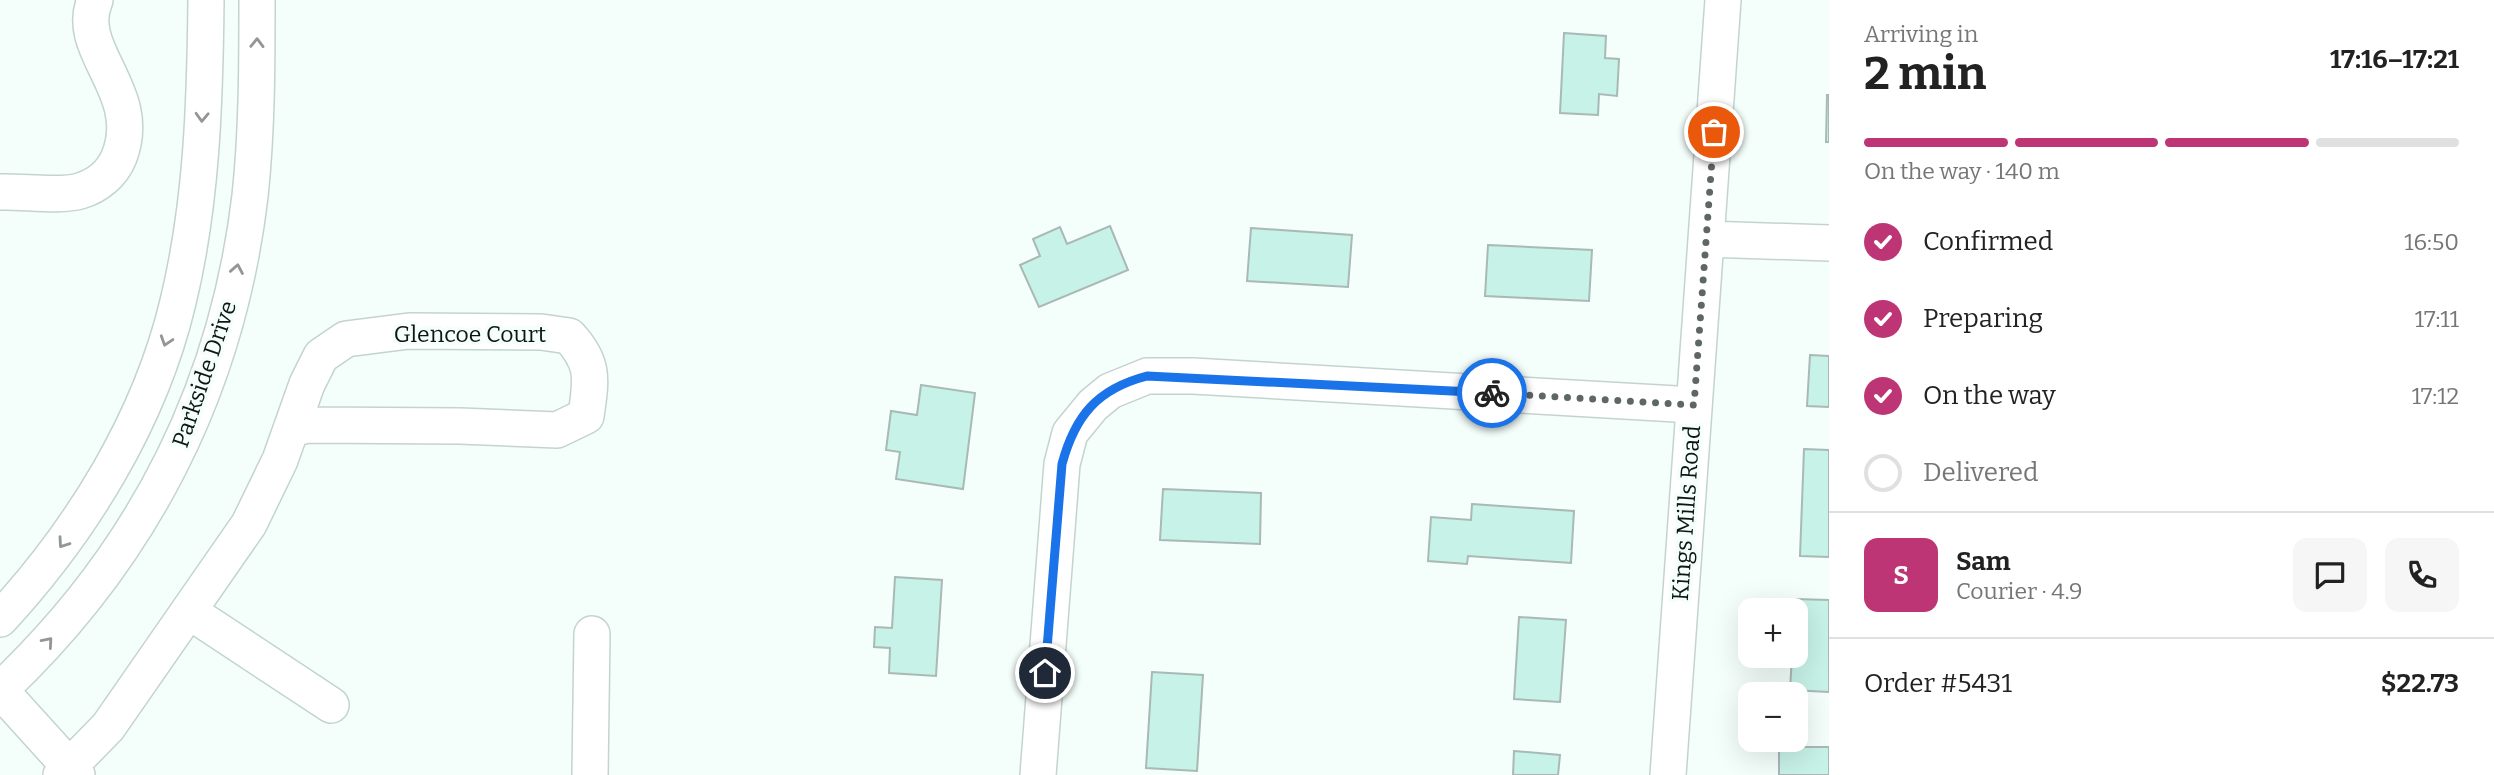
<!DOCTYPE html>
<meta charset="utf-8">
<style>
body{margin:0;font-family:Bitter,serif;background:#f6f6f6;color:#222;height:100vh;display:flex;flex-direction:column;font-size:26px;white-space:nowrap}
*{box-sizing:border-box;margin:0}
p{font-size:23px;color:#767676}
.icon{flex:none;width:38px;height:38px;fill:none;stroke:currentColor;stroke-width:2;stroke-linecap:round;stroke-linejoin:round}
.map{position:relative;flex:1;overflow:hidden}
.details{display:flex;flex-direction:column;background:#fff;width:665px}
.details>*{flex:none}
.tools{position:absolute;left:1738px;top:598px;display:grid;gap:14px}
.tools a{display:grid;place-items:center;width:70px;height:70px;border-radius:14px;background:#fff;box-shadow:0 7px 28px #0002;font-size:35px}
.pin{position:absolute;display:grid;place-items:center;width:60px;height:60px;color:#fff;margin:-30px;border:4px solid #fff;border-radius:50%;box-shadow:0 2px 7px #0007}
.courier{position:absolute;display:grid;place-items:center;width:70px;height:70px;margin:-35px;border:5px solid #1a73e8;border-radius:50%;background:#fff;color:#222;box-shadow:0 2px 9px #0007}
.head em{font-style:normal;font-weight:700}
.head div{display:flex;flex-direction:column-reverse}
.head{display:flex;align-items:center;justify-content:space-between;height:119px;padding:0 35px}
h1{font-size:46px;font-weight:700;line-height:52px}
.bar{display:grid;grid-template-columns:repeat(4,1fr);gap:10px 7px;align-content:center;height:84px;padding:0 35px}
.bar i{height:9px;border-radius:5px;background:#e0e0e0}
.bar .current{background:#bd3575}
.bar p{grid-column:span 4}
.line{display:flex;align-items:center;gap:18px;padding:0 35px;border-top:2px solid #e0e0e0}
.line div{flex:1}
.round{display:grid;place-items:center;flex:none;width:74px;height:74px;border-radius:14px;background:#f6f6f6}
ol{padding:0 35px;list-style:none}
li{display:flex;align-items:center;gap:21px;height:77px}
li p{margin-inline-start:auto}
li .icon{padding:7px;border-radius:50%;background:#bd3575;color:#fff;stroke-width:4}
li:last-child{color:#767676}
li i{width:38px;height:38px;border:4px solid #e0e0e0;border-radius:50%}
main{display:flex;flex:1;min-height:0}
.map>svg:first-child{display:block}
</style>
<main>
<div class="map">
<svg width="1829" height="775" viewBox="0 0 1829 775">
<rect width="100%" height="100%" fill="#f4fefb"/>
<path fill="#c7f2e7" stroke="#a9b9b5" stroke-width="2" d="M1564,33L1606,36L1605,58L1619,59L1617,96L1599,94L1598,115L1560,113Z
M1827,95H1829V142H1826Z
M1110,226L1128,270L1039,307L1020,265L1040,256L1033,239L1060,227L1067,244Z
M1251,228L1352,235L1348,287L1247,281Z
M1488,245L1592,250L1589,301L1485,296Z
M1810,355L1829,356V407L1807,406Z
M921,385L975,393L963,489L896,479L900,452L886,450L891,411L917,415Z
M1804,449L1829,450V557L1800,556Z
M1163,489L1261,493L1260,544L1160,540Z
M1472,504L1574,511L1571,563L1468,556L1467,564L1428,561L1431,517L1471,520Z
M895,577L942,580L936,676L889,673L890,648L874,647L875,627L892,628Z
M1794,599L1829,600V692L1790,690L1792,656H1796Z
M1519,617L1566,620L1560,702L1514,699Z
M1152,672L1203,675L1197,771L1146,768Z
M1779,747H1829V775H1779Z
M1514,751L1560,755L1558,775H1513Z"/>
<g fill="none" stroke-linecap="round" stroke-linejoin="round">
<g stroke="#c3d4cf" stroke-width="38">
<path id="minor" d="M0,192C22,191 61,197 80,191C97,186 112,174 119,157C145,91 73,51 95,0
M1706,239L1829,243
M190,612L331,705
M0,619C82,530 150,420 178,302C202,203 205,101 206,0
M0,690C142,556 227,390 250,196C257,131 257,65 257,0
M0,690L77,775
M61,775L108,727L249,524L280,460L307,384L321,356L346,339L409,331L541,332L569,336C595,364 591,380 586,416L557,430L460,426L308,425L291,429
M590,775L592,634
M1038,775L1062,464L1070,433L1093,405L1110,391L1147,376H1193L1694,405
M1668,775L1723,0"/>
</g>
<use href="#minor" stroke="#fff" stroke-width="35"/>
</g>
<defs><path id="oneway-chevron" d="M-2-3.5L2.5 0L-2 3.5" fill="none" stroke-width="1.6" stroke-linecap="round" stroke-linejoin="round" transform="scale(1.75)"/></defs>
<g stroke="#939695">
<use href="#oneway-chevron" transform="translate(257 43) rotate(-89)"/>
<use href="#oneway-chevron" transform="translate(202 117) rotate(92)"/>
<use href="#oneway-chevron" transform="translate(237 269) rotate(-80)"/>
<use href="#oneway-chevron" transform="translate(166 341) rotate(108)"/>
<use href="#oneway-chevron" transform="translate(63 543) rotate(125)"/>
<use href="#oneway-chevron" transform="translate(48 642) rotate(-49)"/>
</g>
<g fill="none" stroke-linecap="round" stroke-linejoin="round">
<path stroke="#5f6765" stroke-width="7" stroke-dasharray="0 12.6" d="M1492,393L1694,405L1714,132"/>
<path stroke="#1a73e8" stroke-width="9" d="M1045,673L1062,464C1075,416 1097,389 1147,376L1492,393"/>
</g>
<g text-anchor="middle" dominant-baseline="central" stroke-width="7" stroke-linejoin="round" paint-order="stroke">
<g font-size="23" fill="#0f1514" stroke="#f4fefb">
<text x="470" y="334">Glencoe Court</text>
<text transform="translate(204 374) rotate(-71)">Parkside Drive</text>
<text transform="translate(1686 513) rotate(-86)">Kings Mills Road</text>
</g>
</g>
</svg>
<div class="tools">
<a>+</a>
<a>−</a>
</div>
<div class="pin" style="left:1714px;top:132px;background:#ea580c"><svg class="icon" aria-label="bag" viewBox="0 0 24 24"><path d="M5 8h14l-1 12H6zM9 8a3 3 0 0 1 6 0"/></svg></div>
<div class="pin" style="left:1045px;top:673px;background:#1f2937"><svg class="icon" aria-label="home" viewBox="0 0 24 24"><path d="M3 11l9-7 9 7M6 9v11h12V9"/></svg></div>
<div class="courier" style="left:1492px;top:393px"><svg class="icon" aria-label="bike" viewBox="0 0 24 24"><circle cx="6" cy="16" r="4"/><circle cx="18" cy="16" r="4"/><path d="M6 16l4-8h5l3 8M10 8l3 8H6M13 5h3"/></svg></div>
</div>
<section class="details">
<div class="head"><div><h1>2 min</h1><p>Arriving in</p></div><em>17:16–17:21</em></div>
<div class="bar"><i class="current"></i><i class="current"></i><i class="current"></i><i></i><p>On the way · 140 m</p></div>
<ol>
<li><svg class="icon" aria-label="check" viewBox="0 0 24 24"><path d="M5 12l5 5 9-10"/></svg>Confirmed<p>16:50</p></li>
<li><svg class="icon" aria-label="check" viewBox="0 0 24 24"><path d="M5 12l5 5 9-10"/></svg>Preparing<p>17:11</p></li>
<li><svg class="icon" aria-label="check" viewBox="0 0 24 24"><path d="M5 12l5 5 9-10"/></svg>On the way<p>17:12</p></li>
<li><i></i>Delivered</li>
</ol>
<div class="line" style="height:126px"><b class="round" style="background:#bd3575;color:#fff">S</b><div><b>Sam</b><p>Courier · 4.9</p></div><a class="round"><svg class="icon" aria-label="chat" viewBox="0 0 24 24"><path d="M4 5h16v11H9l-5 4z"/></svg></a><a class="round"><svg class="icon" aria-label="phone" viewBox="0 0 24 24"><path d="M5 4h4l2 5-3 2q2 4 5 5l2-3 5 2v4C11 20 4 13 5 4z"/></svg></a></div>
<div class="line" style="height:91px"><div>Order #5431</div><b>$22.73</b></div>
</section>
</main>
